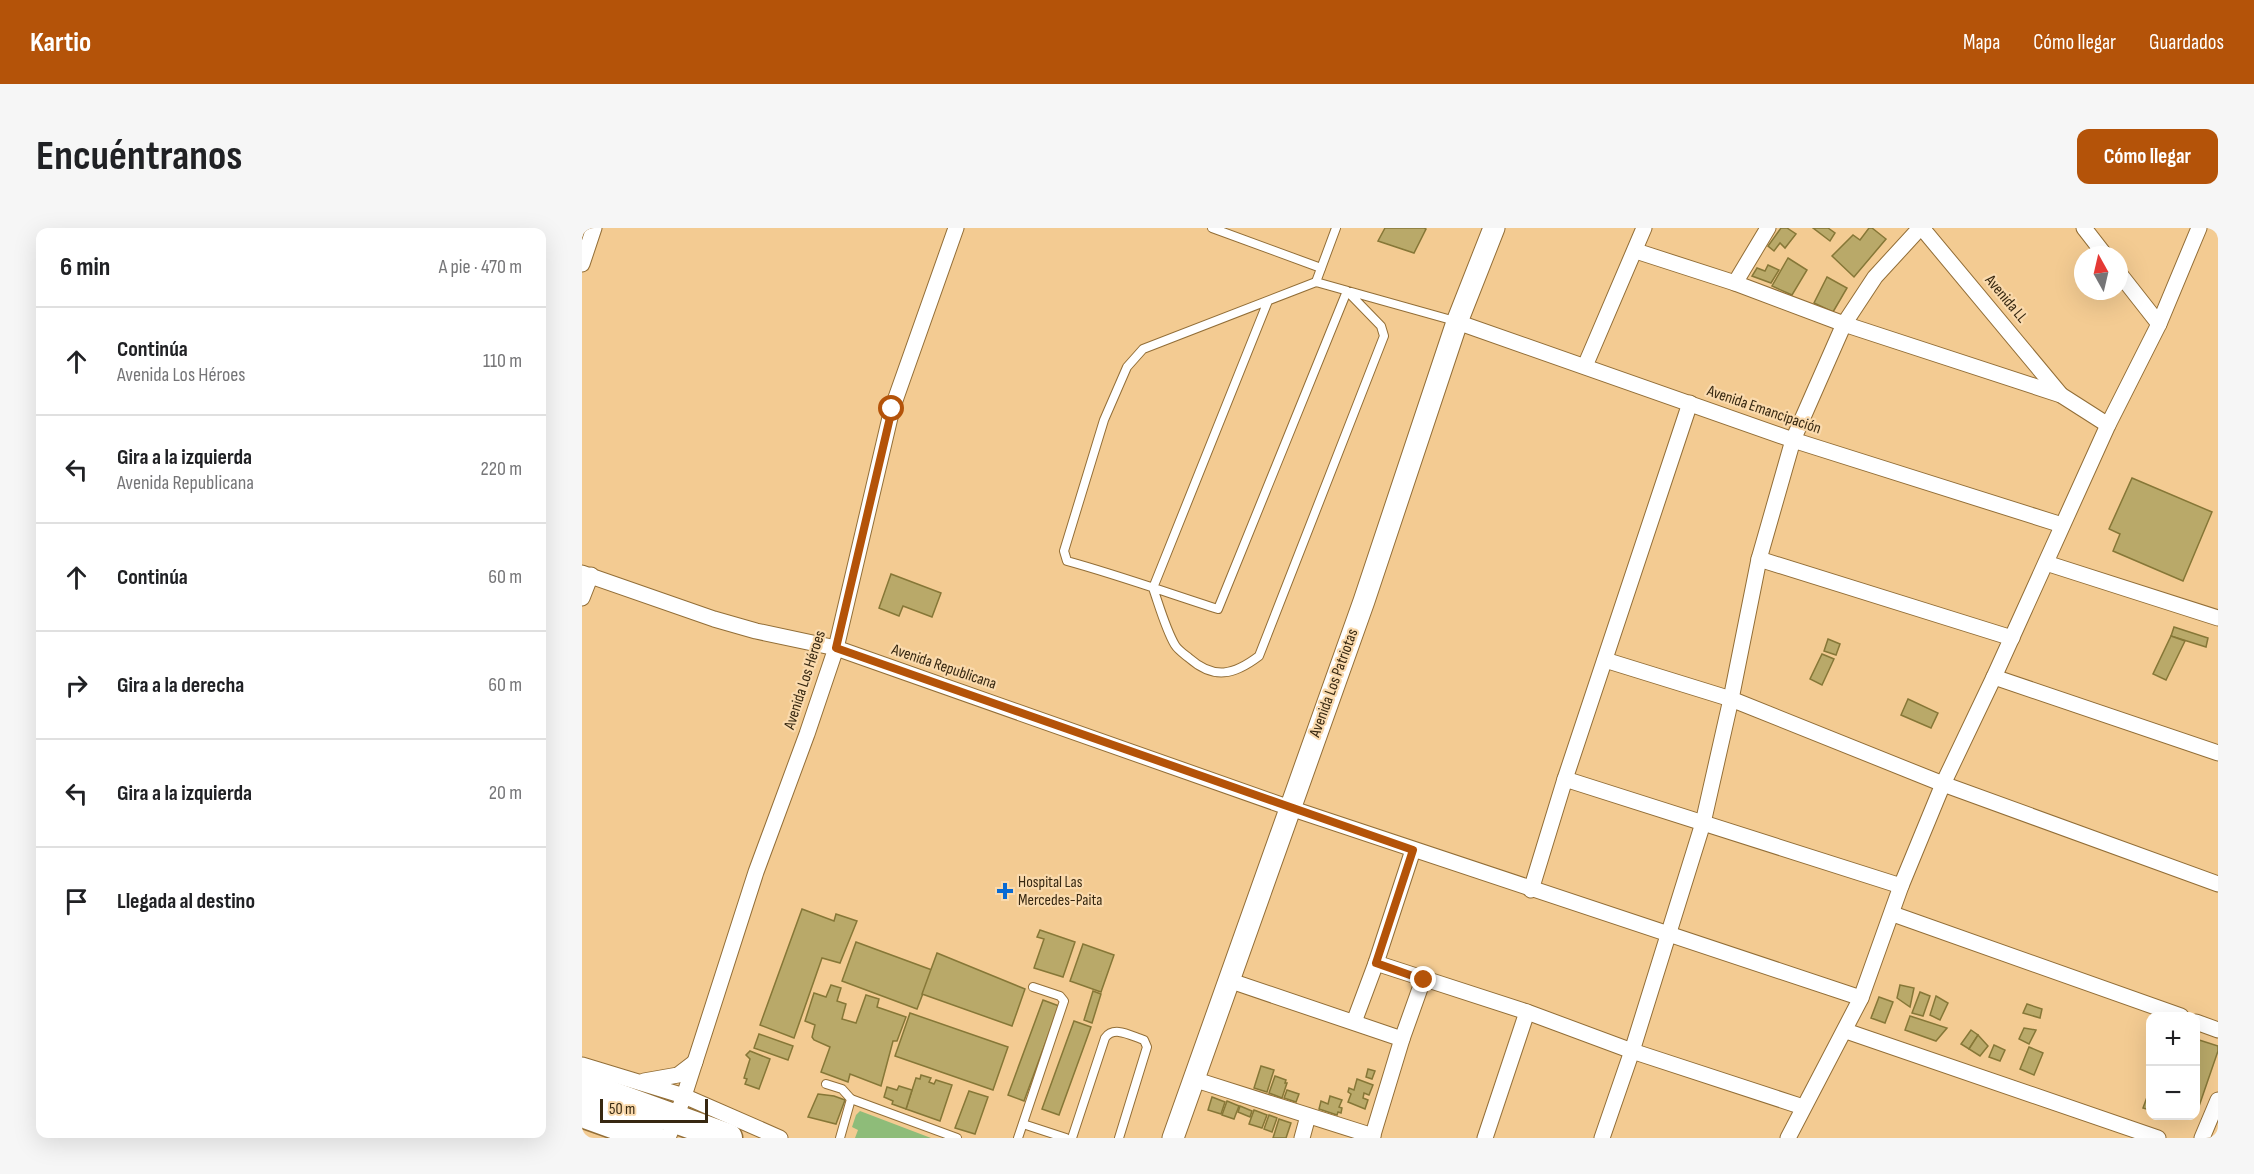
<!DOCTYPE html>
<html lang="es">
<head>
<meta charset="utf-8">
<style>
	:root { --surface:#fff; --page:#f6f6f6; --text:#202124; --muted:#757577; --line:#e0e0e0; --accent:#b45309 }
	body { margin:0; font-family:"Sofia Sans Condensed",sans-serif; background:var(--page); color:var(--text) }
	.controls { position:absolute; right:18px; bottom:18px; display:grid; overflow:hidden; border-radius:12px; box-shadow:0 6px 24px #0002 }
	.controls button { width:54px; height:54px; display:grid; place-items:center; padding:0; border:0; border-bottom:2px solid var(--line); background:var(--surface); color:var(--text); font:30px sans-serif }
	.compass { position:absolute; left:1492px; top:18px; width:54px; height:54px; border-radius:50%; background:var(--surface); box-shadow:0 6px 24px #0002; rotate:352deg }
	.scale { position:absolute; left:18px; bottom:15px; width:108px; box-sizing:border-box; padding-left:6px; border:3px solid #372811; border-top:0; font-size:16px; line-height:21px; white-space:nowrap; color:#372811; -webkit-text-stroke:4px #fadaad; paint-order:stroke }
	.stop { position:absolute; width:18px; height:18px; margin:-14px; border:4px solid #b45309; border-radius:50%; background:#fff }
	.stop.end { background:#b45309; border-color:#fff; box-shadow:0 2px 6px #0008 }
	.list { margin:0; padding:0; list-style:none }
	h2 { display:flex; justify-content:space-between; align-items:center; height:78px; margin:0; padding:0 24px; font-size:26px }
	h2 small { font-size:20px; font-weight:400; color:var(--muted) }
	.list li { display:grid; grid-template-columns:39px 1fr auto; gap:18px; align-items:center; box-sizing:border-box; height:108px; padding:0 24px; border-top:2px solid var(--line) }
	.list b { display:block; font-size:22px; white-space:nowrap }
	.list p { margin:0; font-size:20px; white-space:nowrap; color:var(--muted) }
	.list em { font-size:20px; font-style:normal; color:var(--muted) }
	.icon { flex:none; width:33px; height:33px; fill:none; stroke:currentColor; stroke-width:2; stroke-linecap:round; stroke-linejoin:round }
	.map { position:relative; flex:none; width:1636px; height:910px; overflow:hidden; border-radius:12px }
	header { display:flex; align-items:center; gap:36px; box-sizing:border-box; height:84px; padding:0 30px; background:var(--accent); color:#fff }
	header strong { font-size:28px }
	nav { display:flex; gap:33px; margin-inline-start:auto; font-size:21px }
	.intro { display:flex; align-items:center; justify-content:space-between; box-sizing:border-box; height:144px; padding:0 36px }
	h1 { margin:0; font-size:42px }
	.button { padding:15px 27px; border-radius:12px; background:var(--accent); color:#fff; font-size:21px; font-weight:700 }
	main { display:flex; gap:36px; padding:0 36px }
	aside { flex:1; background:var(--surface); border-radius:12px; box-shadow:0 6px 24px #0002 }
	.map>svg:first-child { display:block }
</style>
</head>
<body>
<header>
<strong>Kartio</strong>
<nav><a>Mapa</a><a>Cómo llegar</a><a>Guardados</a></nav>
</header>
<div class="intro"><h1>Encuéntranos</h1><a class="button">Cómo llegar</a></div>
<main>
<aside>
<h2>6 min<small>A pie · 470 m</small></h2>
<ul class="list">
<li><svg class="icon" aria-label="ahead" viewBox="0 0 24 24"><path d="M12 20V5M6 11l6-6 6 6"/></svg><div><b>Continúa</b><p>Avenida Los Héroes</p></div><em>110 m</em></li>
<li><svg class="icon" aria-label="left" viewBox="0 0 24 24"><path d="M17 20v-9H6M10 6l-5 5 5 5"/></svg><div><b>Gira a la izquierda</b><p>Avenida Republicana</p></div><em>220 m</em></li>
<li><svg class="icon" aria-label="ahead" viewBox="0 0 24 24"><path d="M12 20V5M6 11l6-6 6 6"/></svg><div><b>Continúa</b></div><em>60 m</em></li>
<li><svg class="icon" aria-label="right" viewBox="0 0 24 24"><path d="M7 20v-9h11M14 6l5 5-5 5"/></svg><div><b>Gira a la derecha</b></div><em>60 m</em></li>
<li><svg class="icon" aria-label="left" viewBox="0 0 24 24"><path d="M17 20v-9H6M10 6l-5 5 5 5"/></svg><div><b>Gira a la izquierda</b></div><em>20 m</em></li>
<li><svg class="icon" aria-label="arrive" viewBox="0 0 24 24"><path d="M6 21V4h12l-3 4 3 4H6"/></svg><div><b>Llegada al destino</b></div></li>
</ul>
</aside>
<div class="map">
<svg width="1636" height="910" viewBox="0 0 1636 910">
	<rect width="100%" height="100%" fill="#f3cb92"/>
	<polygon fill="#8ebc79" points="278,883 349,910 273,910 276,902 270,899 274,887"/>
	<g fill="#b9a969" stroke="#867737" stroke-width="1.5">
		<polygon points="803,0 842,0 844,1 832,25 796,13"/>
		<polygon points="1199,0 1205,0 1214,6 1203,20 1198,15 1192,23 1186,18"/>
		<polygon points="1231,0 1246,0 1253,5 1248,13"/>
		<polygon points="1287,0 1290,0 1304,11 1272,49 1250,28 1271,7 1278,12"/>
		<polygon points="1206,30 1225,42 1210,67 1190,58"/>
		<polygon points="1186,37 1197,42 1189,55 1170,48 1175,40 1183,43"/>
		<polygon points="1245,49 1265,60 1251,84 1232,75"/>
		<polygon points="1550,250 1630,284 1601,353 1531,323 1538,306 1527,301"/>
		<polygon points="309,346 359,365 350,389 321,378 317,388 297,380"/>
		<polygon points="1592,399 1626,410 1624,419 1589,408"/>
		<polygon points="1589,408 1603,413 1584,452 1571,446"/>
		<polygon points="1246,411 1258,416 1254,427 1242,423"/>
		<polygon points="1240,426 1252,431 1240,457 1228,451"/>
		<polygon points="1326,471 1356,485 1349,500 1319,487"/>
		<polygon points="220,681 252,693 254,686 275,693 258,735 240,730 212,810 178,797"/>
		<polygon points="458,702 493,714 481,749 452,740 462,711 455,709"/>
		<polygon points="274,714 350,742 335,781 260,753"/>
		<polygon points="501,716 532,727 519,764 488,753"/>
		<polygon points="355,725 443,761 430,798 340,766"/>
		<polygon points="249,757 259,760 255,773 264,776 260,791 274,795 284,767 297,771 295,779 324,789 315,813 311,813 299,858 268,846 266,854 239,844 248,819 232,812 230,809 233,797 223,793 232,765 244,769"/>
		<polygon points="1318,757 1332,760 1328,779 1315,770"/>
		<polygon points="511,763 519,766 510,795 502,792"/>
		<polygon points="1338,764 1348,768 1341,788 1330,785"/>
		<polygon points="1354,768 1366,775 1358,792 1348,787"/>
		<polygon points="1297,769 1311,774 1303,795 1289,790"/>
		<polygon points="461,772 477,778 442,873 426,867"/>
		<polygon points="1445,776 1460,781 1458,790 1441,785"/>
		<polygon points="328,785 426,819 411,862 313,828"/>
		<polygon points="1328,788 1365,800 1354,813 1323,802"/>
		<polygon points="492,793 509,799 477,887 460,881"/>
		<polygon points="1442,800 1454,802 1447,816 1437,811"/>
		<polygon points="1389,802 1396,807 1387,821 1379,816"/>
		<polygon points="177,806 211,818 206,832 172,820"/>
		<polygon points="1396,807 1406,818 1398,828 1387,821"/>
		<polygon points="1614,811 1636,818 1636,823 1614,887"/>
		<polygon points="1412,817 1423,822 1418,833 1407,829"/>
		<polygon points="1447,819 1461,825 1452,847 1438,841"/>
		<polygon points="168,823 188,831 177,861 163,856 165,851 162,850 168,831 164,827"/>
		<polygon points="679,838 692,842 685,864 672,860"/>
		<polygon points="786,841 793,843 790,851 784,849"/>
		<polygon points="339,847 349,850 347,854 352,856 354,852 370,857 358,893 324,881 334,850 338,851"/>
		<polygon points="693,848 704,852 703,855 705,855 700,870 687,865"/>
		<polygon points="775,851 791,857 787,867 782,865 781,870 786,872 783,881 766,874 769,866 766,864 767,860 772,862"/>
		<polygon points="317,858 330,862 324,881 310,876 311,873 302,869 305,859 315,862"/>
		<polygon points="1568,861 1568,882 1561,880"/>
		<polygon points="705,862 717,866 714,874 702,870"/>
		<polygon points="387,863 406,869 393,906 373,900"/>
		<polygon points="236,866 252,868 263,872 254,896 226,889"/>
		<polygon points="748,868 760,872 757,879 760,880 759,885 756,884 755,887 737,881 739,873 746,876"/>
		<polygon points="630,869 643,874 639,886 626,882"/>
		<polygon points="645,873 657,878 652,891 640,887"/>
		<polygon points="658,878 670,883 668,889 656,884"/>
		<polygon points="672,882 685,887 680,900 667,896"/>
		<polygon points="687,887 695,890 690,904 682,901"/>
		<polygon points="697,891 709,895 704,910 691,910"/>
	</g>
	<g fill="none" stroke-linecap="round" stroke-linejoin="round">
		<defs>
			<g id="lane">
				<polyline points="630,0 739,40"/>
				<polyline points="734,54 754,0"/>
				<path d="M686,73L571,360C577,377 584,402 593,417C596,422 602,426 607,430C632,452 652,447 677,428L802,108L799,98L765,63L636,381C586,365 536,347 485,333L482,323L522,192L545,139L561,121L734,54L873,93"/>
				<polyline points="244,856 260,861 269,871 258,910"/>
				<polyline points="269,871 375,910"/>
				<polyline points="441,896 484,910"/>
				<polyline points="436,910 482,773 478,768 451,759"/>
				<path d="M490,910L523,810C532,797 549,808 562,812L565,819L537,910"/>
			</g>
			<g id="street">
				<polyline points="1340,0 1479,167"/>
				<polyline points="1502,0 1523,27"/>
				<polyline points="1054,23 1153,55 1262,96 1479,167 1526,197"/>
				<polyline points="0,36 12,0"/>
				<polyline points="1537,45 1577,96"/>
				<polyline points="1153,55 1186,0"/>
				<polyline points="875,94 1211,212 1480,297"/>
				<polyline points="1003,138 1062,0"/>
				<polyline points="1177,331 1430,410"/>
				<polyline points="1464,335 1636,390"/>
				<polyline points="0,345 132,391 174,403 254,420 708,580 1279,770"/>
				<polyline points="0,370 9,347"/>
				<polyline points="1023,432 1149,471 1361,556 1636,656"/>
				<polyline points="1412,449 1636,525"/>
				<polyline points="983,551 1319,658"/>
				<polyline points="949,662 983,551 1108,175"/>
				<polyline points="1311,686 1599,788"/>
				<polyline points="794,735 945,784 1050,823 1221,879"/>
				<polyline points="646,752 820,811"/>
				<polyline points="772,794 794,735 831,622"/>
				<polyline points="1614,794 1636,802"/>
				<polyline points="1264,803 1576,910"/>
				<polyline points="0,837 102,868 198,910"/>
				<polyline points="611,851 791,908"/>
				<polyline points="62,853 96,847 113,834"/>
				<polyline points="86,910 102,868 174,644 225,506 254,420 310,181 374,0"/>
				<polyline points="720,910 726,888"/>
				<polyline points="790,910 820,811 841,752"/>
				<polyline points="903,910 945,784"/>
				<polyline points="1020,910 1050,823 1121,595 1149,471 1177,331 1211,212 1262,96 1293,49 1338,0"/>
				<polyline points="1206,910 1279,770 1319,658 1361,556 1412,449 1526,197 1577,96 1617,0"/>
				<polyline points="1620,910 1636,872"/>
			</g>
			<polyline id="secondary" points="591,910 782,373 875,94 912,0"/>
			<g id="highway">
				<polyline points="0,857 146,910"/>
				<polyline points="0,885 70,910"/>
			</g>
		</defs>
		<use href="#lane" stroke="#926e37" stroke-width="10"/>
		<use href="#street" stroke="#926e37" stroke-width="17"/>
		<use href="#secondary" stroke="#926e37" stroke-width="23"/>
		<use href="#highway" stroke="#926e37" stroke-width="31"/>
		<use href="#lane" stroke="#fff" stroke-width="8"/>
		<use href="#street" stroke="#fff" stroke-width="15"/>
		<use href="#secondary" stroke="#fff" stroke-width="21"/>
		<use href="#highway" stroke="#fff" stroke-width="28"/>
	</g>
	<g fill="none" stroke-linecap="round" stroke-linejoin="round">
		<polyline stroke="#b45309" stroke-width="8" points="310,181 254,420 831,622 794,735 842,752"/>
	</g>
	<path fill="#086ad3" stroke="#fadaad" stroke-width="2" d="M420 654h6v6h6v6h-6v6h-6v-6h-6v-6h6z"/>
	<g text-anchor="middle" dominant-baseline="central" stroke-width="4.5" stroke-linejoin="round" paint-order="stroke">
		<g font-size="16" fill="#372811" stroke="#fadaad">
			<text transform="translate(1424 71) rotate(50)">Avenida LL</text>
			<text transform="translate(1182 182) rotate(19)">Avenida Emancipación</text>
			<text transform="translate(362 439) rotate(19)">Avenida Republicana</text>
			<text transform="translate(223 452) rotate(-72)">Avenida Los Héroes</text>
			<text transform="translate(752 455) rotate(-70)">Avenida Los Patriotas</text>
		</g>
		<g font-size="16" fill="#372811" stroke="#fadaad" text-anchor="start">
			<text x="436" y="654">Hospital Las<tspan x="436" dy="18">Mercedes-Paita</tspan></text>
		</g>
	</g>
</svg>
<div class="controls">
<button>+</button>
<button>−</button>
</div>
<svg class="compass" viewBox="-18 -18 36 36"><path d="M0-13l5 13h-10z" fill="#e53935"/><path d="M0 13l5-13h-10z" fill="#757577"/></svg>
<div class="scale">50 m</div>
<div class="stop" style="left:310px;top:181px"></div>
<div class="stop end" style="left:842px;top:752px"></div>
</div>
</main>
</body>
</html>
